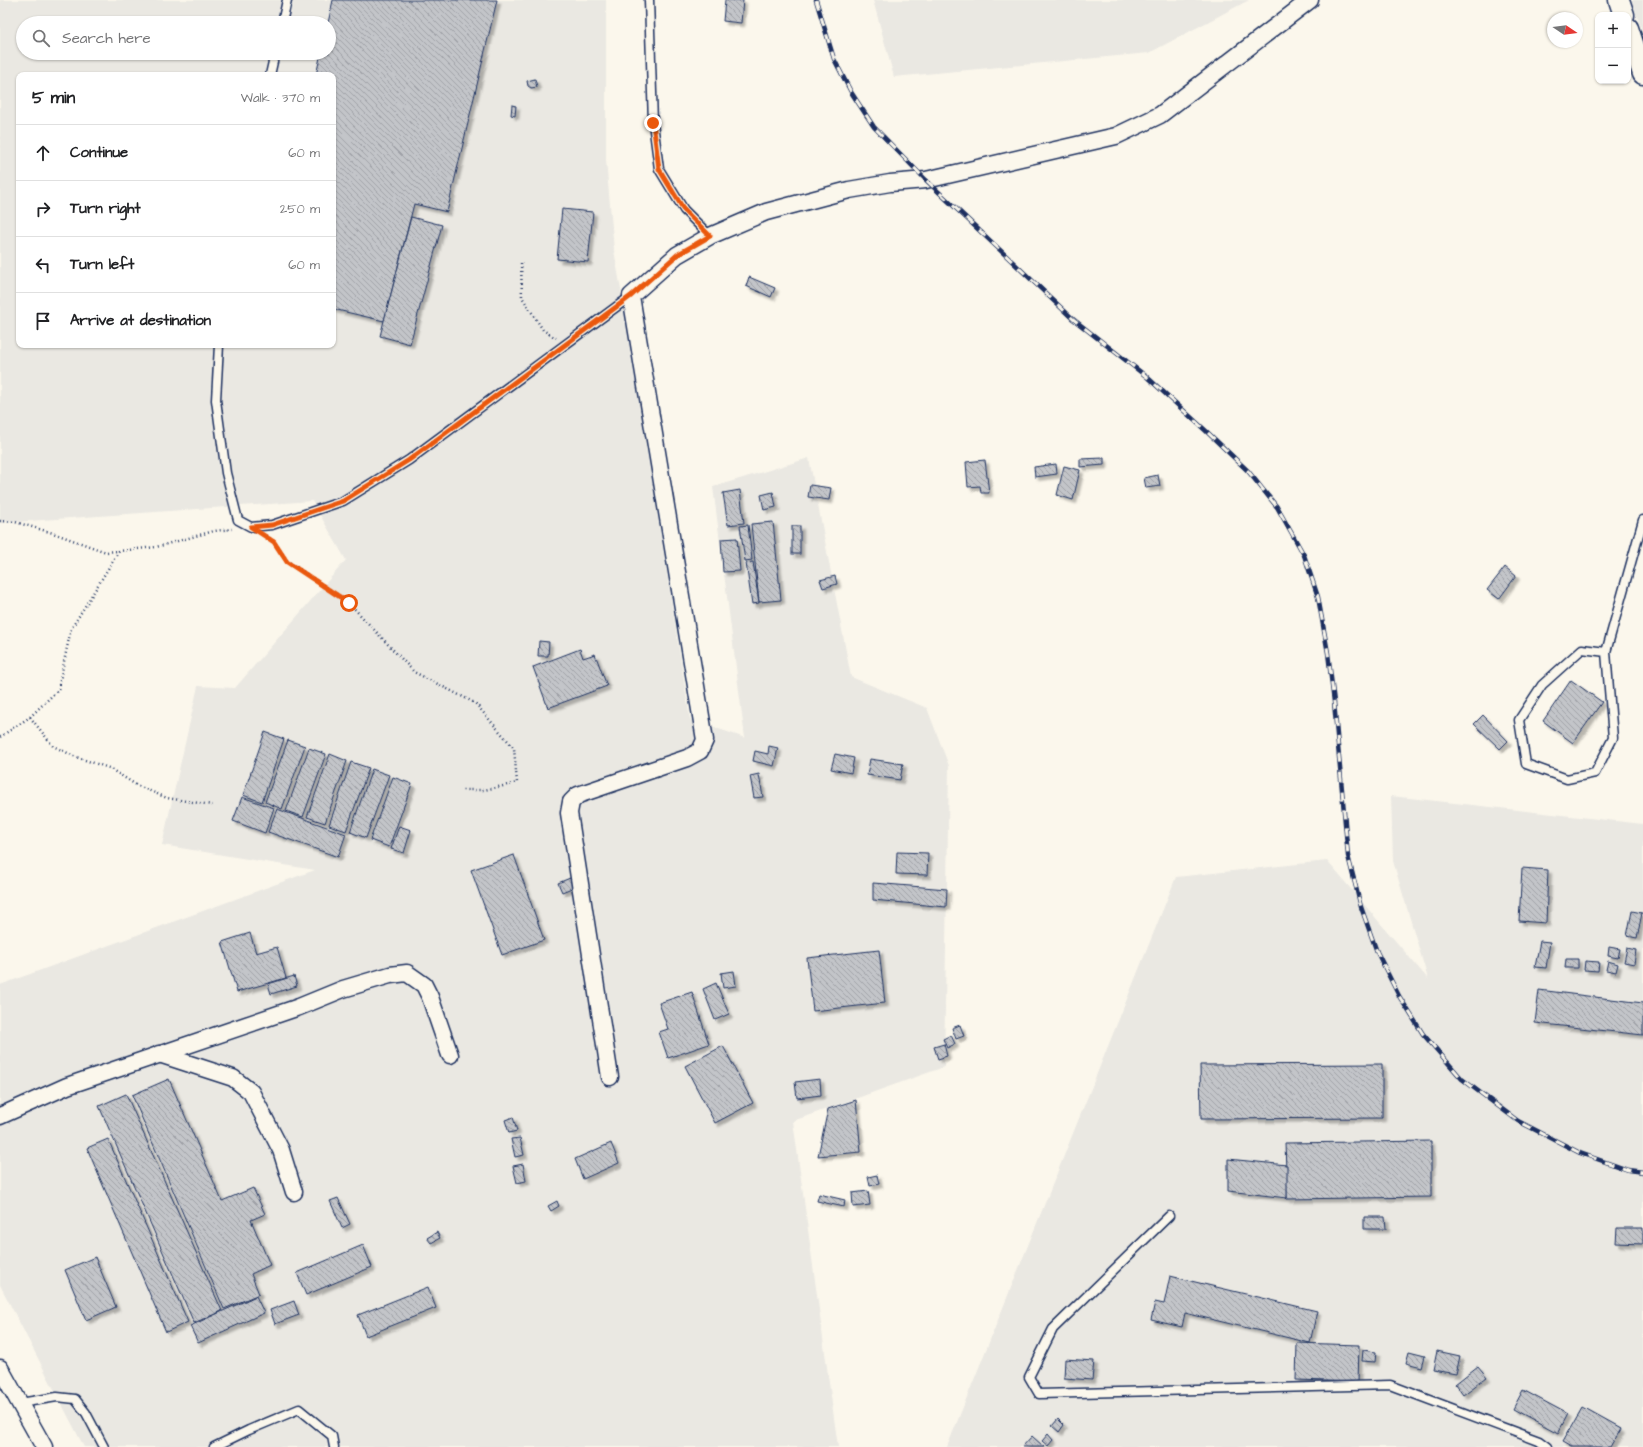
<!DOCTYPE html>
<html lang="en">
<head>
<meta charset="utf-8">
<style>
	:root { --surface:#fff; --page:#f2f2f2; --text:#202124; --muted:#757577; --line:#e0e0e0 }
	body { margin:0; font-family:"Architects Daughter",sans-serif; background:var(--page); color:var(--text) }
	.controls { position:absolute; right:12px; top:12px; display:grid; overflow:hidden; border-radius:8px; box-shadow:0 1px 3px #0004 }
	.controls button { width:36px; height:36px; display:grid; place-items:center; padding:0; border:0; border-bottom:1px solid var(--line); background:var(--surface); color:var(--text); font:20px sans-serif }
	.compass { position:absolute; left:1547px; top:12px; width:36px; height:36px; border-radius:50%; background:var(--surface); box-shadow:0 1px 3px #0004; rotate:103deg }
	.stop { position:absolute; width:12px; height:12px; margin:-9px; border:3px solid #ea580c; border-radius:50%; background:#fff }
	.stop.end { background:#ea580c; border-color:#fff; box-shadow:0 1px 4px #0008 }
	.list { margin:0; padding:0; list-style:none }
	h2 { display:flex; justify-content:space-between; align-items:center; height:52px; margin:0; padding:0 16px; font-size:17px }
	h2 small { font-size:13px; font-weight:400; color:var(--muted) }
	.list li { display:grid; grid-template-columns:26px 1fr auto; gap:12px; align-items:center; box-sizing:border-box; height:56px; padding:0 16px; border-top:1px solid var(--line) }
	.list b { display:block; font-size:15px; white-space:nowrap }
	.list em { font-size:13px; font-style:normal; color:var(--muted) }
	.icon { flex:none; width:22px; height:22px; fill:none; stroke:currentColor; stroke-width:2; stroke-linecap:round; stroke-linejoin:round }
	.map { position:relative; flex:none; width:1643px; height:1447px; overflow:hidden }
	.search { position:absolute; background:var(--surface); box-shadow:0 1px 3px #0004; left:16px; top:16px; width:320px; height:44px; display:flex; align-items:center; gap:10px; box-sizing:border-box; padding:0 14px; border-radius:22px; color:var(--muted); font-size:15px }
	.panel { position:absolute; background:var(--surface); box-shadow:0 1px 3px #0004; left:16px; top:72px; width:320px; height:276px; border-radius:8px }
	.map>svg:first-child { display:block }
</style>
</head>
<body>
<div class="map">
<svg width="1643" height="1447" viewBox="0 0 1643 1447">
	<defs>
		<pattern id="building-back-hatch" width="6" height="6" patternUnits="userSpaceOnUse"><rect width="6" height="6" fill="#c3c5c9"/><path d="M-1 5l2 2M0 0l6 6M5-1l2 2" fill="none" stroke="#9ea0a6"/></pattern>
		<filter id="shadow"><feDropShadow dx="3.5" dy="3.5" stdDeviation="1" flood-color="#0004"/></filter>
	</defs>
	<rect width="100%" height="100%" fill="#fbf7ec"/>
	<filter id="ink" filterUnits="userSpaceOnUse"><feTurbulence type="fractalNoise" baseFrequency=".025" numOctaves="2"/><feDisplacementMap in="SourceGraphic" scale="8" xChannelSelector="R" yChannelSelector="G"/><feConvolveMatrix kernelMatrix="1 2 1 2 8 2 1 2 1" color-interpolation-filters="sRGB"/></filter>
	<g filter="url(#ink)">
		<g fill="#eae8e2" fill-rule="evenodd">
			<path d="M0,0H606V160L614,250L639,392L690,719L745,738L713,487L809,458L851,677L927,708L949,766L944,1067L793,1121L838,1447H84L0,1285V985L315,870L162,845L198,686L235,688L346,560L312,501L0,523ZM23,23H329V53H23ZM19,75H333V345H19Z"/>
			<polygon points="873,0 1249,0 1149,53 894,77"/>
			<polygon points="1631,0 1643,0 1643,33"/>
			<polygon points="1391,796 1643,824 1643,1447 947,1447 1176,877 1327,861 1428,979 1393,861"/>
		</g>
		<g fill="url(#building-back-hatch)" stroke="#1b2f5e" filter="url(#shadow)">
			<polygon points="333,0 497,0 447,212 414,204 384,321 333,309 333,75 316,75 321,53 329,53 329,23 328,23"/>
			<polygon points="725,0 743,0 741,23 723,21"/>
			<polygon points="535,79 537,87 531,88 528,86 527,81"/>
			<polygon points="512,105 516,106 515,116 511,115"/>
			<polygon points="562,209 593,212 588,262 557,259"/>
			<polygon points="411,217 442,225 410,344 380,336"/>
			<polygon points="749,277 775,288 771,297 746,286"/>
			<polygon points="1104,458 1104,465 1080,467 1080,459"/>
			<polygon points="985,460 989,493 981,493 980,486 968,487 966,462"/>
			<polygon points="1056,464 1057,474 1035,477 1034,467"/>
			<polygon points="1064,466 1080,470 1073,500 1057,495"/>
			<polygon points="1158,475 1160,486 1146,488 1144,478"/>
			<polygon points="810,485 831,488 829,500 808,497"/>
			<polygon points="740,490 744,523 728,525 723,493"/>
			<polygon points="773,492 776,507 764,510 761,495"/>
			<polygon points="773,522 781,600 759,602 751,524"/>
			<polygon points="748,525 752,560 745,561 740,526"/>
			<rect x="792" y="526" width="8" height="28"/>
			<polygon points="737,538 740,571 723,572 721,539"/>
			<polygon points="753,562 759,603 752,604 746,563"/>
			<polygon points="1505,567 1516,576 1499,599 1487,590"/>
			<polygon points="835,576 837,584 823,588 820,580"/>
			<polygon points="539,641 549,642 548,656 538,656"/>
			<polygon points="580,649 583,658 595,654 607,686 548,708 533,667"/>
			<polygon points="1571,680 1602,702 1573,743 1543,721"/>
			<polygon points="1483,715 1508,741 1500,749 1474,724"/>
			<polygon points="265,732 284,739 262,802 243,795"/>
			<polygon points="288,740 305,746 282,809 265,802"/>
			<polygon points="769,746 778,748 774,766 753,761 755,751 768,754"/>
			<polygon points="309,748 326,754 303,817 286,811"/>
			<polygon points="330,754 347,761 325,823 307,817"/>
			<polygon points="835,754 854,758 851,773 831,769"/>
			<polygon points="870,759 903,764 900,780 867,775"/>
			<polygon points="351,762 369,768 346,831 329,825"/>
			<polygon points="372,769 389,775 366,838 350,832"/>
			<polygon points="759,774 763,797 754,798 750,776"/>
			<polygon points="393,777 412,784 389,847 370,840"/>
			<polygon points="242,797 274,808 265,833 233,821"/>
			<polygon points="277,809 346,834 338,857 268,832"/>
			<polygon points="399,826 411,830 404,853 391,849"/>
			<polygon points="897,852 928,853 927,875 896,874"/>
			<polygon points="514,855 544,940 502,955 471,870"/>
			<polygon points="1522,868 1548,870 1546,923 1519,921"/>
			<polygon points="570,878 574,887 562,892 558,883"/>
			<polygon points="873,883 947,889 946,907 873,900"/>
			<polygon points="1632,911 1642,913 1637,938 1627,936"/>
			<polygon points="250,933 256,953 277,947 286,978 237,992 222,942"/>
			<polygon points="1540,941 1550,942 1546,968 1535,967"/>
			<polygon points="1609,947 1620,949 1618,958 1608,956"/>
			<polygon points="1627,948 1636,950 1634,964 1624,962"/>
			<polygon points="879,950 885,1003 813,1011 807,958"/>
			<polygon points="1566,959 1578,959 1578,968 1565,968"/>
			<polygon points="1585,961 1599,962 1598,971 1584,970"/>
			<polygon points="1608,961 1618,964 1616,972 1606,970"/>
			<polygon points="734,971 736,986 723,988 721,973"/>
			<polygon points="294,976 297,986 271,994 268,984"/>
			<polygon points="716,983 729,1014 715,1020 703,989"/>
			<polygon points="1539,990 1643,1003 1643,1035 1535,1023"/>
			<polygon points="692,992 709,1044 668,1058 659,1032 668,1029 659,1003"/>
			<polygon points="960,1025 964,1036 956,1039 952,1028"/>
			<polygon points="951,1035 955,1044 947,1048 943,1039"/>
			<polygon points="944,1044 947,1056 938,1059 934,1047"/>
			<polygon points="723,1046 753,1103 715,1123 685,1066"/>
			<polygon points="1382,1064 1382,1118 1201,1119 1200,1065"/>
			<polygon points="169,1079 222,1201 253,1188 265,1214 251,1220 270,1265 251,1274 259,1294 224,1309 132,1095"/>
			<polygon points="820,1079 821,1095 797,1098 795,1082"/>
			<polygon points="126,1094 222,1311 194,1323 99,1106"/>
			<polygon points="856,1100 861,1152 818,1156 828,1109"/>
			<polygon points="513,1117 517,1131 509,1133 505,1120"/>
			<polygon points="520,1138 524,1155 515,1157 511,1139"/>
			<polygon points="108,1139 188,1322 166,1332 87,1148"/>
			<polygon points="1431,1141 1431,1197 1286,1199 1287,1198 1285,1143"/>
			<polygon points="611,1143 619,1163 583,1179 575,1159"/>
			<polygon points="1228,1159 1287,1165 1287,1198 1228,1191"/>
			<polygon points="523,1164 526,1181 517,1183 513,1166"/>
			<polygon points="877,1175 879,1184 870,1186 868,1177"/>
			<polygon points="868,1191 870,1205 853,1207 852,1193"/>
			<polygon points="819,1194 845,1200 844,1207 817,1201"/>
			<polygon points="338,1198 350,1224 342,1228 330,1201"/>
			<polygon points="557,1201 559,1206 551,1211 548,1206"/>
			<polygon points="1364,1217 1385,1217 1386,1229 1364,1229"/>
			<polygon points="1617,1228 1643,1228 1643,1244 1616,1243"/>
			<polygon points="437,1232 440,1238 431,1243 427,1238"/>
			<polygon points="363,1245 372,1267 306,1295 297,1273"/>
			<polygon points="95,1257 116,1307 86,1320 65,1270"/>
			<polygon points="1170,1276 1317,1311 1310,1343 1185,1313 1182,1327 1151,1320 1155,1302 1164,1304"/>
			<polygon points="428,1287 436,1308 366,1336 358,1315"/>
			<polygon points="256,1296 264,1313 198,1343 190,1326"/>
			<polygon points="294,1301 299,1315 275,1324 270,1310"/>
			<polygon points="1297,1343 1359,1345 1358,1382 1296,1380"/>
			<polygon points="1363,1350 1376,1352 1375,1362 1362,1361"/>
			<polygon points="1437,1351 1460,1356 1456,1374 1433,1370"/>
			<polygon points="1409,1352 1425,1356 1422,1367 1406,1363"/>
			<polygon points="1065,1359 1094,1361 1092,1380 1064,1378"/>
			<polygon points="1478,1366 1487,1377 1463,1395 1455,1384"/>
			<polygon points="1523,1390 1568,1414 1558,1433 1513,1409"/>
			<polygon points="1583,1407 1621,1428 1610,1447 1572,1447 1563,1442"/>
			<polygon points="1058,1419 1064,1425 1059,1432 1052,1426"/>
			<polygon points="1048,1434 1053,1440 1048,1446 1042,1441"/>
			<polygon points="1032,1436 1044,1447 1022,1447"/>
		</g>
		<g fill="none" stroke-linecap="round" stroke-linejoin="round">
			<defs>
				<g id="service">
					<polyline points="649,0 653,123 659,169 684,210 710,236"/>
					<polyline points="282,23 287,0"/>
					<polyline points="270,75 275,53"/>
					<polyline points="219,345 216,400 226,473 238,520 251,527 272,525 343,501 409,460 631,296"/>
					<polyline points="1606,652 1582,649 1542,685 1519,720 1526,764 1567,779 1595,773 1613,738 1606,652 1643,520"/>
					<polyline points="1169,1216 1053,1329 1029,1377 1039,1394 1390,1385 1539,1441 1547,1447"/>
					<polyline points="20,1403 57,1397 75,1399 86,1413 104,1447"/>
					<polyline points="214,1447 249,1430 299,1409 332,1436 334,1447"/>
				</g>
				<g id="minor">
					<polyline points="159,1054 233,1078 251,1092 281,1150 294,1192"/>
					<polyline points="610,1077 569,813 571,802 578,795 687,758 700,751 705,740 631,296 677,255 710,236 766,212 849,190 890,183 926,180 1116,136 1160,115 1310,0"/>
					<polyline points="0,1116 67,1086 299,1007 343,989 390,975 407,973 424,985 430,997 450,1055"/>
					<polyline points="0,1368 44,1447"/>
				</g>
				<g id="tertiary">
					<polyline points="1619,0 1624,15"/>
					<polyline points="1628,28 1643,74"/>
				</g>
			</defs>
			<use href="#service" stroke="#1b2f5e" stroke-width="11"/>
			<use href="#minor" stroke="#1b2f5e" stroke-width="19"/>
			<use href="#tertiary" stroke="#1b2f5e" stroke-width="23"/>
			<g stroke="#1b2f5e" stroke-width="2.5" stroke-dasharray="1 3" stroke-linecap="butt">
				<polyline points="521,263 522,297 543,330 556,338"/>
				<polyline points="0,521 15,522 53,533 106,552 119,551"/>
				<polyline points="266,536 274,542 287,561 349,603 414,672 475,703 514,748 517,783 484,790 462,790"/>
				<polyline points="30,717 53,746 76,757 109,768 138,786 167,798 212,805"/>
				<polyline points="0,737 30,717 58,690 71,629 119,551 156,547 214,531 232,529"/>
			</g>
			<use href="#service" stroke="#fbf7ec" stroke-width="8"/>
			<use href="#minor" stroke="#fbf7ec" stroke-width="16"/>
			<use href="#tertiary" stroke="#fbf7ec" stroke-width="20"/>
			<defs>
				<polyline id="rail" points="816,0 834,59 851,92 874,127 926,180 1073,319 1147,377 1205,430 1248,471 1277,507 1304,555 1318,597 1328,653 1334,702 1348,856 1361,907 1377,952 1399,996 1423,1034 1462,1079 1518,1121 1580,1153 1628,1170 1643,1172"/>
			</defs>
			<use href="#rail" stroke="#1b2f5e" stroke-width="4.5"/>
			<use href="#rail" stroke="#fbf7ec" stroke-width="3" stroke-dasharray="9" stroke-linecap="butt"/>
		</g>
	</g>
	<g fill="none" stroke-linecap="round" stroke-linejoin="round" filter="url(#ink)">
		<polyline stroke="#ea580c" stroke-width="5" points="349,603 287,562 274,542 251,527 272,525 343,501 409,460 631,296 677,255 710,236 684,210 659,169 653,123"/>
	</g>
</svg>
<div class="controls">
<button>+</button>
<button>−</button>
</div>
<svg class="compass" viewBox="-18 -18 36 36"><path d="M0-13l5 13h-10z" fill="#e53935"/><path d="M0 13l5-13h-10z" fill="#757577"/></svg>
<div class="stop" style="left:349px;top:603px"></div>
<div class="stop end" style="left:653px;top:123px"></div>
<div class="search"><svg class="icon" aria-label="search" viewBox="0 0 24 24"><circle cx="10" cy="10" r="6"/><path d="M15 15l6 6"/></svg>Search here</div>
<section class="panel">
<h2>5 min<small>Walk · 370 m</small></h2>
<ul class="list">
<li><svg class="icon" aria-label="ahead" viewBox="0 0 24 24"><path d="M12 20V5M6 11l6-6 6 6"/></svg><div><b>Continue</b></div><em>60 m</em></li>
<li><svg class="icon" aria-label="right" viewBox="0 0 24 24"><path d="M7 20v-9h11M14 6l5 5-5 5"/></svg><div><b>Turn right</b></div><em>250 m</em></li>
<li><svg class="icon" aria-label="left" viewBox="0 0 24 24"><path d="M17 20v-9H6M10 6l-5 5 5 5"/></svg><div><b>Turn left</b></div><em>60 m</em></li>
<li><svg class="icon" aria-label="arrive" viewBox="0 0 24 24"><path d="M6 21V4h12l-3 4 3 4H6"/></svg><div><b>Arrive at destination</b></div></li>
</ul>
</section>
</div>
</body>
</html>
